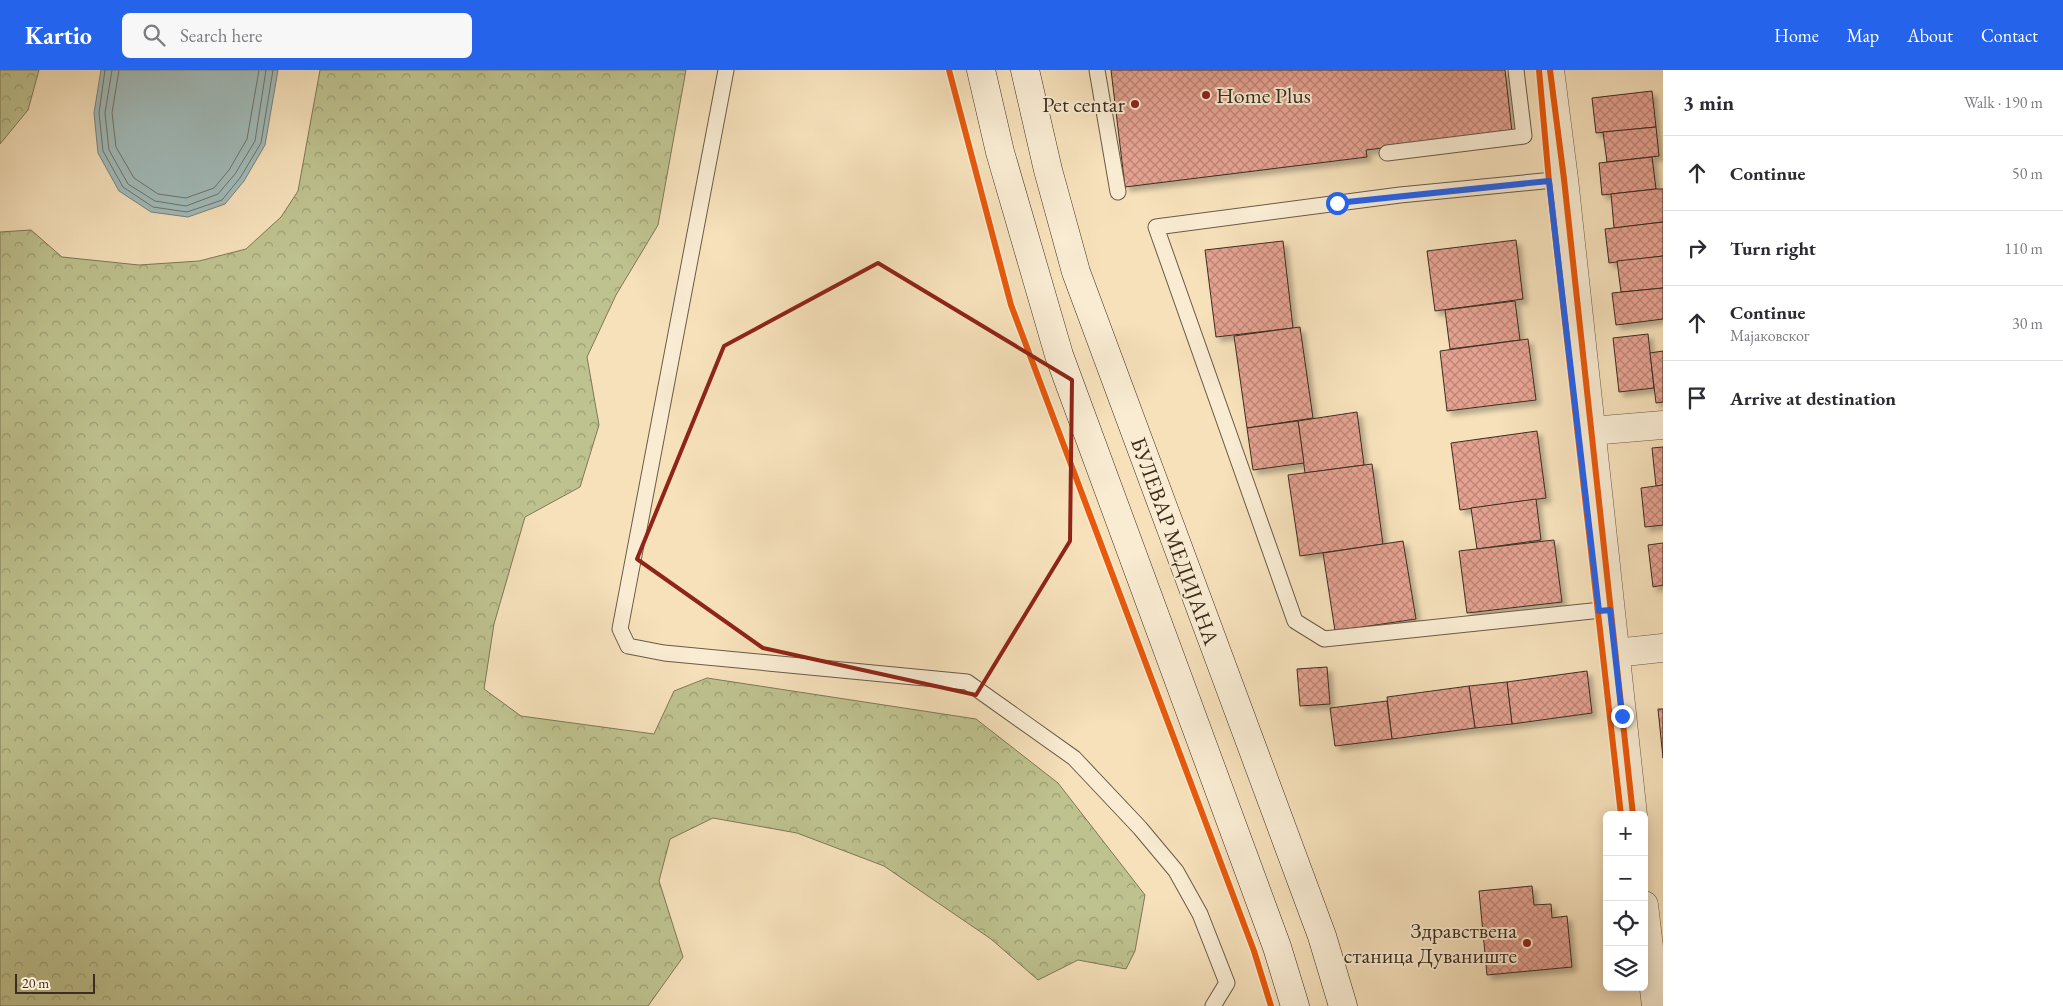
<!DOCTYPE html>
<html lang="en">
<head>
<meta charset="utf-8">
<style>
	:root { --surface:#fff; --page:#f7f7f7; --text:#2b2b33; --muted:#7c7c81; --line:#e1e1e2; --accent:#2563eb }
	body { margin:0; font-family:"EB Garamond",serif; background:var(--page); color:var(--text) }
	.controls { position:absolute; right:15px; bottom:15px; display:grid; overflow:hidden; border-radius:8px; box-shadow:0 2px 12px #0003 }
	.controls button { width:45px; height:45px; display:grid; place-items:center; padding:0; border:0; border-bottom:1px solid var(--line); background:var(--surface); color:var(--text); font:25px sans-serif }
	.scale { position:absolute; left:15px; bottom:12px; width:80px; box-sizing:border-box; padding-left:5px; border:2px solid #3d2d1e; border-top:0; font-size:14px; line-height:18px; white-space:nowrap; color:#3d2d1e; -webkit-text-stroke:4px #f9ecd3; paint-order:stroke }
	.stop { position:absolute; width:15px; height:15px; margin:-11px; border:4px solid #2563eb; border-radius:50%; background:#fff }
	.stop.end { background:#2563eb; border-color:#fff; box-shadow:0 1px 5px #0008 }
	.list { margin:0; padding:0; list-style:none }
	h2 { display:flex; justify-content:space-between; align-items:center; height:65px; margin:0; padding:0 20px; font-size:21px }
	h2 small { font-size:16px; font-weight:400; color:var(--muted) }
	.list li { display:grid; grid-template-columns:32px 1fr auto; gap:15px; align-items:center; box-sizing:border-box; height:75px; padding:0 20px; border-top:1px solid var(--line) }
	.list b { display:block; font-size:19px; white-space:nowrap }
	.list p { margin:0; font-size:16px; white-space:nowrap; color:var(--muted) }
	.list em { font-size:16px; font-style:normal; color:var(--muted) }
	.icon { flex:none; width:28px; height:28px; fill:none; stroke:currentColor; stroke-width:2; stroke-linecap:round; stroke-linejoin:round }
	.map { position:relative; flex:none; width:1663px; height:936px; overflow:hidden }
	header { display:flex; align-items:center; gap:30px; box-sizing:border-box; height:70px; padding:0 25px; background:var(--accent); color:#fff }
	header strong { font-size:24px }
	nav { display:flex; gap:28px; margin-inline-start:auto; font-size:18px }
	.search { width:350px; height:45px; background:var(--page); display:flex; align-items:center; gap:12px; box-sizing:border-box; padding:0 18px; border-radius:8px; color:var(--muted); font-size:19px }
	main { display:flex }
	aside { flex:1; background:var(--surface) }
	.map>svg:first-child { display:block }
</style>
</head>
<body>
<header>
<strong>Kartio</strong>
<div class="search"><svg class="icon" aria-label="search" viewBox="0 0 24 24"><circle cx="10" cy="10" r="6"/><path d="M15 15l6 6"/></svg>Search here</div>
<nav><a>Home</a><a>Map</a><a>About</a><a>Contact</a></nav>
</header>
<main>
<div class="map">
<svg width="1663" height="936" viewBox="0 0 1663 936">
	<defs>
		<pattern id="forest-crowns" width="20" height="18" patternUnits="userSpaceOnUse" patternTransform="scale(1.25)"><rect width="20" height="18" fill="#bec28f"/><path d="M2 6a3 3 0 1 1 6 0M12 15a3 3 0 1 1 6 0" fill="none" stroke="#9c9e74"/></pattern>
		<pattern id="building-cross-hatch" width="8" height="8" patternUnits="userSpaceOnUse" patternTransform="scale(1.25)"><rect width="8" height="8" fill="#e5a291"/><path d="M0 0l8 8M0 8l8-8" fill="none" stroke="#bb8476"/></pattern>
		<filter id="shadow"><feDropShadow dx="4.5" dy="4.5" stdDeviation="2.5" flood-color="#0004"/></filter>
	</defs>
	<rect width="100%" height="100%" fill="#f6e1bb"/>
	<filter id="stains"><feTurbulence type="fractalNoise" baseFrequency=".004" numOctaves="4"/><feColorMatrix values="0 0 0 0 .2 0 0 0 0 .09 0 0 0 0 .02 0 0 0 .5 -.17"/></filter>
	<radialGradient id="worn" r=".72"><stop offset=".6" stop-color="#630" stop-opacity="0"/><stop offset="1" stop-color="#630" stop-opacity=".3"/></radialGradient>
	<g fill="url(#forest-crowns)" stroke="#7e7856">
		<polygon points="0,0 39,0 28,40 0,74"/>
		<polygon points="320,0 686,0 658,155 616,225 587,287 599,355 580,417 525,447 494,554 484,619 521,646 654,664 674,621 707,608 976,649 1058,713 1145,825 1135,881 1126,899 1078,890 1038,910 991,869 884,796 797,763 713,748 670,769 659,811 683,887 648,936 0,936 0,162 31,160 62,187 139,195 199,191 246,179 281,147 298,121"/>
	</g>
	<polygon fill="#a1bbba" stroke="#79827c" points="101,0 278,0 265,75 244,111 225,134 188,147 151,142 119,121 98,83 94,43"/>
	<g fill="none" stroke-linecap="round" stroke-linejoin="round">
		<g stroke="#6f746c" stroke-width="1">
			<polyline points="105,0 99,43 103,81 123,117 153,137 187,142 222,130 240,108 261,73 273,0"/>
			<polyline points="112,0 105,43 109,80 128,114 155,131 186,136 218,124 235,104 255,71 266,0"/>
			<polyline points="119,0 112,43 116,77 134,108 158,124 186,128 214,118 229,100 247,69 259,0"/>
		</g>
	</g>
	<g fill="url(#building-cross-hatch)" stroke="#3d2d1e" filter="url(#shadow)">
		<polygon points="1111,0 1505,0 1512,62 1366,80 1367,87 1125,117"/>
		<polygon points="1652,21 1656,57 1596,63 1592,28"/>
		<polygon points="1656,57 1659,86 1607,92 1603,62"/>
		<polygon points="1652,87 1656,119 1602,125 1599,93"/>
		<polygon points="1656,119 1663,119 1663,152 1614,158 1611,124"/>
		<polygon points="1663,152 1663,186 1609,193 1605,159"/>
		<polygon points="1516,170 1523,229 1435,241 1427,181"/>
		<polygon points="1283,171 1293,258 1216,267 1205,180"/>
		<polygon points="1663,186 1663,218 1621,222 1617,191"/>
		<polygon points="1663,218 1663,249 1616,255 1612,223"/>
		<polygon points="1515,231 1520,270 1450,279 1445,240"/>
		<polygon points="1300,257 1313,348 1247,358 1234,266"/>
		<polygon points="1648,264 1654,318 1619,322 1613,268"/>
		<polygon points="1528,269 1536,330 1447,341 1440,281"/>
		<polygon points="1663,281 1663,332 1656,333 1650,283"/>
		<polygon points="1357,342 1364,395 1305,403 1298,351"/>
		<polygon points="1298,351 1304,393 1253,400 1247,358"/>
		<polygon points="1537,361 1546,428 1460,440 1451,373"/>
		<polygon points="1663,377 1663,415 1656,416 1652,378"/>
		<polygon points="1372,394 1383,474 1300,486 1288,405"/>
		<polygon points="1663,415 1663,455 1645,457 1641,418"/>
		<polygon points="1536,429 1541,470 1477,479 1471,438"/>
		<polygon points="1554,470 1562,532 1467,543 1459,481"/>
		<polygon points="1403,471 1416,549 1335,561 1323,483"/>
		<polygon points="1663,473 1663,515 1653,517 1648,475"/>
		<polygon points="1327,597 1330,634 1300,636 1297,599"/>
		<polygon points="1587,601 1592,643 1512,654 1507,612"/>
		<polygon points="1507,612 1512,654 1475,658 1469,616"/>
		<polygon points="1469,616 1475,658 1392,669 1387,627"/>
		<polygon points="1387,631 1392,669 1335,676 1330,638"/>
		<polygon points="1658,639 1663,639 1663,688"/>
		<polygon points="1532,816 1534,835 1551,834 1552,848 1567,846 1572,897 1487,905 1479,821"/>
	</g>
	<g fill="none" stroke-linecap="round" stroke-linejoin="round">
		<defs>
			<g id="lane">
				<polyline points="726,0 620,559 628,576 664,583 967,612 1074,688 1140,758 1176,801 1200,844 1227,913 1213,936"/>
				<polyline points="1097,0 1118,122"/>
				<polyline points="1387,83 1524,66 1516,0"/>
				<polyline points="1564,109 1400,125 1156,157 1295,551 1324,569 1611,539"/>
			</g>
			<g id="street">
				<polyline points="1550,0 1564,109 1633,745"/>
				<polyline points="1591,361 1663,355"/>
				<polyline points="1615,583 1663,578"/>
				<polyline points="1644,835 1656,936"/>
			</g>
			<g id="secondary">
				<polyline points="981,0 1000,82 1059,285 1277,877 1295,936"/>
				<polyline points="1025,0 1048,100 1076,202 1322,866 1343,936"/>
			</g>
		</defs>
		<use href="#lane" stroke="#6b5a45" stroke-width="17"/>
		<use href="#street" stroke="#6b5a45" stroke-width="29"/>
		<use href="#secondary" stroke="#3d2d1e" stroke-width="29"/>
		<use href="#lane" stroke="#f9ecd3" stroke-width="15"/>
		<use href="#street" stroke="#f9ecd3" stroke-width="28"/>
		<use href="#secondary" stroke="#f9ecd3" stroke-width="28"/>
		<defs>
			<g id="cycleway">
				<polyline points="949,0 1011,235 1254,881 1271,936"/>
				<polyline points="1539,0 1549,111 1621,745"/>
				<polyline points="1550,0 1564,109 1633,745"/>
			</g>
		</defs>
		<use href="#cycleway" stroke="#f9ecd3" stroke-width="9"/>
		<use href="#cycleway" stroke="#e8590c" stroke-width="6"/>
	</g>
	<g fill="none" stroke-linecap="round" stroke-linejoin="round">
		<polyline stroke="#2563eb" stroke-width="6" points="1337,133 1549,111 1599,541 1610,540 1622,646"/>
	</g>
	<path fill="none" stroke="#8f2418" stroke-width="4" stroke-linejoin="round" d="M878,193L1072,310L1070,471L976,625L763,578L637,489L724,276Z"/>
	<g fill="#8f2418" stroke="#f9ecd3" stroke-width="2">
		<circle cx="1206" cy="25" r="5"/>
		<circle cx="1135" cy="34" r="5"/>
		<circle cx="1527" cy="873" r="5"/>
	</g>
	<g text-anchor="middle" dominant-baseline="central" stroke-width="4" stroke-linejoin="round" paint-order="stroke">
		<g font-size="22" fill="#3d2d1e" stroke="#f9ecd3" text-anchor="end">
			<text x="1216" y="25" text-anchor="start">Home Plus</text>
			<text x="1125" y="34">Pet centar</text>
			<text x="1517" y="860">Здравствена<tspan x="1517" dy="25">станица Дуваниште</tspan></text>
		</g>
		<g font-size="22" fill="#3d2d1e" stroke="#f9ecd3">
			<text transform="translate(1175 471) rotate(70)">БУЛЕВАР МЕДИЈАНА</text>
		</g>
	</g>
	<rect width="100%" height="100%" filter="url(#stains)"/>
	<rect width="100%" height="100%" fill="url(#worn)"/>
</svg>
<div class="controls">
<button>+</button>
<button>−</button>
<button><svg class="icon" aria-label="locate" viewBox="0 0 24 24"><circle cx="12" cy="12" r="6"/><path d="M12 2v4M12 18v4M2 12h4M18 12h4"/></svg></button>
<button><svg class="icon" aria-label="layers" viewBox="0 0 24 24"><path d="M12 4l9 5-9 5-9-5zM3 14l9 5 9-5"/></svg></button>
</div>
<div class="scale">20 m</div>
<div class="stop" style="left:1337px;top:133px"></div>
<div class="stop end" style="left:1622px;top:646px"></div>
</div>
<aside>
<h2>3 min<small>Walk · 190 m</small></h2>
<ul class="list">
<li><svg class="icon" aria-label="ahead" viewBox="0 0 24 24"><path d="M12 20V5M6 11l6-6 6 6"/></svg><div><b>Continue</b></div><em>50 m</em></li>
<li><svg class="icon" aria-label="right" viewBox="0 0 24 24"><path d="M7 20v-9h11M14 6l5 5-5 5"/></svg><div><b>Turn right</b></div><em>110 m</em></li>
<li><svg class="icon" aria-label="ahead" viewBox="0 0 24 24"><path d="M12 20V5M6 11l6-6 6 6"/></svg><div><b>Continue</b><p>Мајаковског</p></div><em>30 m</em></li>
<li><svg class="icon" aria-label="arrive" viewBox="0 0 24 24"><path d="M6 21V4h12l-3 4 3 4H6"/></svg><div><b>Arrive at destination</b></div></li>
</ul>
</aside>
</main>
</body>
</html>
